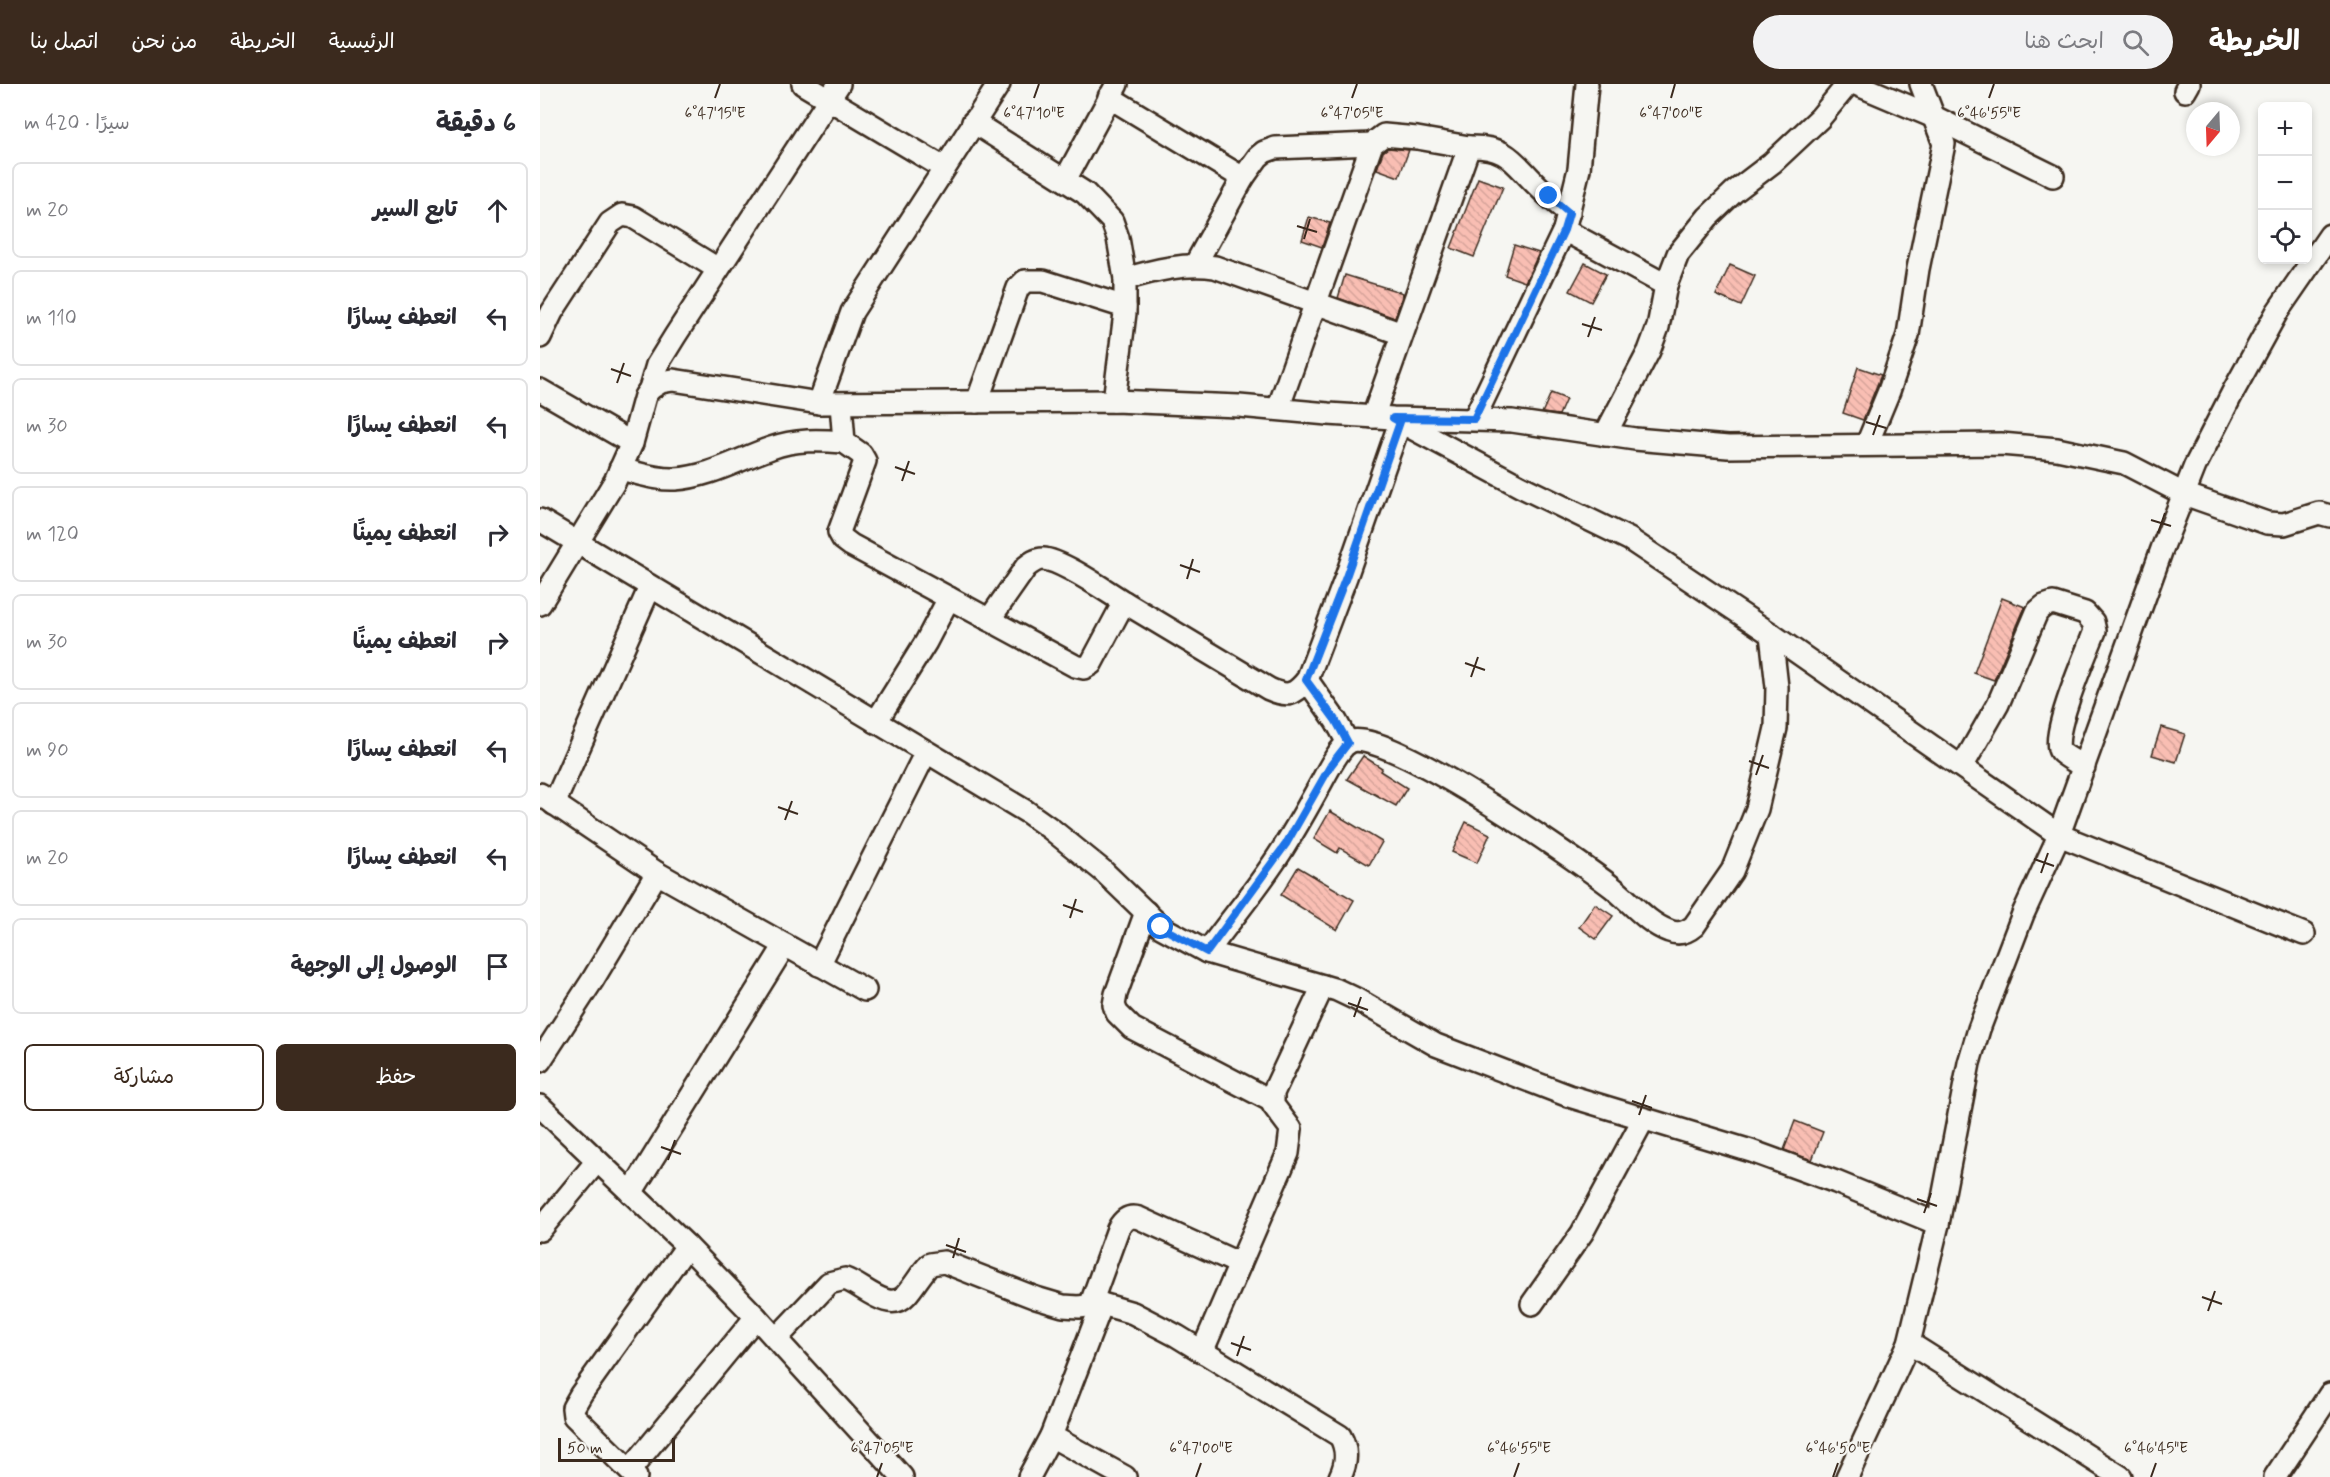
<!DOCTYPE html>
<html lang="ar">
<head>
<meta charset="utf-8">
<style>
	:root { --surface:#fff; --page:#f2f2f3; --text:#2b2b33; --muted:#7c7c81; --line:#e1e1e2; --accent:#3b2a1e }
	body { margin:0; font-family:Mynerve,"Playpen Sans Arabic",sans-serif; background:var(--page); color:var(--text); direction:rtl }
	.controls { position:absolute; right:18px; top:18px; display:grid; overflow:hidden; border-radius:9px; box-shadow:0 3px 9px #0003 }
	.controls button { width:54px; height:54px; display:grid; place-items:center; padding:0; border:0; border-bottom:2px solid var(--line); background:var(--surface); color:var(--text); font:30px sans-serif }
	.compass { position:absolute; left:1646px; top:18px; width:54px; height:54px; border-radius:50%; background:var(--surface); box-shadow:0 3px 9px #0003; rotate:199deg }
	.scale { position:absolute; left:18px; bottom:15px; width:117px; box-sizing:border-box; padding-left:6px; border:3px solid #3b2a1e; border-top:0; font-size:16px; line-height:21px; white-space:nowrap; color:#3b2a1e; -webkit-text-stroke:4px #f6f6f2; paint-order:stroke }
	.stop { position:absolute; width:18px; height:18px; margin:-14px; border:4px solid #1a73e8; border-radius:50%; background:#fff }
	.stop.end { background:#1a73e8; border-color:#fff; box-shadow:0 2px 6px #0008 }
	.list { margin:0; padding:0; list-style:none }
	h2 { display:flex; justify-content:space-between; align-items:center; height:78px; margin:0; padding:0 24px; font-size:26px }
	h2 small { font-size:20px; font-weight:400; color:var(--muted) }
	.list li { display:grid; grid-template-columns:39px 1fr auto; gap:18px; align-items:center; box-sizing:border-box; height:96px; margin:0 12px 12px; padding:0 12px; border:2px solid var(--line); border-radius:9px }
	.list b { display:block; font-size:22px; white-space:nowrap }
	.list em { font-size:20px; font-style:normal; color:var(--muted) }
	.actions { display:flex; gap:12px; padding:18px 24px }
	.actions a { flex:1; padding:14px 0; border:2px solid var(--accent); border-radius:9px; text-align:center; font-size:21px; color:var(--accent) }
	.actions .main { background:var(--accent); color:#fff }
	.icon { flex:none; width:33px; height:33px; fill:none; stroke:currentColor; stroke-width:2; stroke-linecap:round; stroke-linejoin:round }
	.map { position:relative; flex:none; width:1790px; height:1393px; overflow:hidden; direction:ltr }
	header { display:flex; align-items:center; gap:36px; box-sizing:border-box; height:84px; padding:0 30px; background:var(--accent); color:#fff }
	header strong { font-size:28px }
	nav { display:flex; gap:33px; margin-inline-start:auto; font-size:21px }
	.search { width:420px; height:54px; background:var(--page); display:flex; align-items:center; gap:15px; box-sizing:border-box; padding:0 21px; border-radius:33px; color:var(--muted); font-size:22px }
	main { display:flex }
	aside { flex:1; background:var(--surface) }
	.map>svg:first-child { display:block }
</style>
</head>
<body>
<header>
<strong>الخريطة</strong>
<div class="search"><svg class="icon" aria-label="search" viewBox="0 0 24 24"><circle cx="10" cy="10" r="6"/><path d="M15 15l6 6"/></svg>ابحث هنا</div>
<nav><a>الرئيسية</a><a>الخريطة</a><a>من نحن</a><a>اتصل بنا</a></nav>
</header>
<main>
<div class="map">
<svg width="1790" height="1393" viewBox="0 0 1790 1393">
	<defs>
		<pattern id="building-back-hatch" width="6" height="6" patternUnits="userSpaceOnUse" patternTransform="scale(1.5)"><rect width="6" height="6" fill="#f9beb3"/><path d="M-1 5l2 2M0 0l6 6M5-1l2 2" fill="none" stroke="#d6a39a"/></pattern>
	</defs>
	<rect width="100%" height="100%" fill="#f6f6f2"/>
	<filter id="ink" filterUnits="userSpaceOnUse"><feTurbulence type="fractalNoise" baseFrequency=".0167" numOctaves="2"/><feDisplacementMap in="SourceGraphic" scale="12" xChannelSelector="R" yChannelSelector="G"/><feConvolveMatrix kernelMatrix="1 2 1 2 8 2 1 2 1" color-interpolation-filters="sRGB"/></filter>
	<g filter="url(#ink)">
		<g fill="url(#building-back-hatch)" stroke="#3b2a1e" stroke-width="1.5">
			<polygon points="848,64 869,66 859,93 837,85 843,68"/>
			<polygon points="938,94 963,103 934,173 911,164"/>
			<polygon points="769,133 790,139 782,163 762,156"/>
			<polygon points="974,161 999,169 985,198 965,191"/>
			<polygon points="1045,179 1066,190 1051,218 1030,207"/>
			<polygon points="1190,181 1215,192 1201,222 1176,211"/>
			<polygon points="805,191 863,209 855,234 798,214"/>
			<polygon points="1318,283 1341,291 1323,336 1303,329"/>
			<polygon points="1011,309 1026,315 1019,331 1002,329"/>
			<polygon points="1462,514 1485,523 1454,596 1434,589"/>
			<polygon points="1621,643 1645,650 1636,678 1612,671"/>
			<polygon points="823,672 842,684 840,687 867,704 856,722 807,695"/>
			<polygon points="790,727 842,758 829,781 800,764 797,769 774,755"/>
			<polygon points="926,738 950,750 937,779 912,768"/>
			<polygon points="758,783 814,816 797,846 741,811"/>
			<polygon points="1055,820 1073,832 1056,855 1039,843"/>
			<polygon points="1255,1037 1283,1048 1272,1076 1244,1066"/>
		</g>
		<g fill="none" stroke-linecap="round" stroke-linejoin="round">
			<defs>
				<g id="minor">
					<polyline points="263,0 404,84"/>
					<polyline points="1316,0 1394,33 1513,92"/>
					<polyline points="1645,7 1649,0"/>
					<polyline points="569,13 703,94"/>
					<polyline points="433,38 545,109 572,137 578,154 585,195 585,229 574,317"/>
					<polyline points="525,96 577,0"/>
					<polyline points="1024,146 1126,201"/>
					<polyline points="655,181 703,94 718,73 724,68 735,64 832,60"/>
					<path d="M585,195C615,186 644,179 675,183L862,250"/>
					<polyline points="0,253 12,228 70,139 82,131 93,133 178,185"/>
					<polyline points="110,305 117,281 135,252 299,0"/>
					<polyline points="0,306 92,359"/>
					<polyline points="437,318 478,204 485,197 503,197 585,223"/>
					<polyline points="279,319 312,228 459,0"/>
					<polyline points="301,320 304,358 321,370 325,377 299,448 303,455 311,461 409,514"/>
					<polyline points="738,325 832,60 844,51 877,54 929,63"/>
					<path d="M833,333L929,63C970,62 974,80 1000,104C1009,113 1019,121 1029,129"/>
					<polyline points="934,335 1024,146 1039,85 1047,0"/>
					<polyline points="857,336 980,402 1089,455 1231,550 1519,751 1764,850"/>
					<polyline points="1065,351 1109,267 1118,243 1126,201 1138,170 1168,133 1194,108 1232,79 1280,34 1308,0"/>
					<polyline points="1327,360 1349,307 1368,251 1378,185 1404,60 1381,0"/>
					<path d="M80,385C98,389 117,396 135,395C169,393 199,375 231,364C256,355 279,356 304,358"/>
					<polyline points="0,436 487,728 511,745 563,787 621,843 667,868 797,906 816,915 896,961 1029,1012 1211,1067 1296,1098 1398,1140"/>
					<polyline points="0,520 75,397 92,359 105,312 110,305 121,298 133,296 279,319 574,317 699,322 788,330 853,334 972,337 1095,355 1188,363 1461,360 1517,365 1584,379 1644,410 1727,439 1744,440 1779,429 1790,432"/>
					<path d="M449,536L486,483C491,479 496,475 503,475C522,476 566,507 584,518"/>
					<polyline points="767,596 796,637 808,659"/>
					<path d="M336,638L386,558L409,514L535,582L544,584L551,580L584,518L729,605C747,613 754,612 767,596L806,493L860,338"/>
					<path d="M1422,683L1458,620L1497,528L1504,522L1513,519L1545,529L1553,538L1555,547C1547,567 1510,652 1520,667C1525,673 1537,678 1544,683"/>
					<polyline points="0,710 117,789 325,906"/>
					<polyline points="14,720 110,503"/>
					<polyline points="606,828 576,910 574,921 577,929 592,944 732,1017"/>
					<path d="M667,868C693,832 724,797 747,758C759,739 770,719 781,699C787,688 799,664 809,658C842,640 1038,777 1072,803C1090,817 1107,839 1129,847C1139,851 1147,848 1154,842L1192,787L1217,725L1236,644L1237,603L1231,550"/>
					<polyline points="279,881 386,668"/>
					<polyline points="0,977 52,897 117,789"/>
					<polyline points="0,1022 147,1162 216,1233 362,1393"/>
					<polyline points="91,1109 245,861"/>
					<polyline points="0,1146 57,1077"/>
					<polyline points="992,1220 1042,1149 1103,1036"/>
					<path d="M550,1222L578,1145C583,1136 589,1131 599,1134L700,1180"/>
					<path d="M236,1255L289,1199L305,1195C323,1201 349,1230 366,1211C375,1201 381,1189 390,1180L404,1178L496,1214L523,1222L539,1223L562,1220L593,1229L637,1252L800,1352C808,1366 807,1379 800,1393"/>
					<polyline points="1369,1259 1581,1393"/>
					<polyline points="662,1268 748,1069 751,1045 733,1021 733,1009 783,902"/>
					<polyline points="511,1352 585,1393"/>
					<polyline points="90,1386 216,1233"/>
					<polyline points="96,1393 34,1332 33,1324 41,1310 147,1162"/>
					<polyline points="489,1393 511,1352 562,1220"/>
					<polyline points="1307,1393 1369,1259 1398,1140 1429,979 1439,945 1483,830 1517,756 1622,465 1655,382 1694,306 1737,228 1790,151"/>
					<polyline points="1735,1393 1790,1310"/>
				</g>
			</defs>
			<use href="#minor" stroke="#3b2a1e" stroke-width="26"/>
			<use href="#minor" stroke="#f6f6f2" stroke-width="21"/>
		</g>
	</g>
	<g fill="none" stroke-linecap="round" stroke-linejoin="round" filter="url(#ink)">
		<polyline stroke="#1a73e8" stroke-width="8" points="621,843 667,868 746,760 791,681 808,659 796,637 766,596 806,493 860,338 853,334 934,335 1024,146 1029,129 1009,112"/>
	</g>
	<path fill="none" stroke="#3b2a1e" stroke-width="2" d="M175,14L180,0M494,14L499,0M812,14L817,0M1131,14L1135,0M1449,14L1454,0M757,142L777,148M764,155L770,135M1042,240L1062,246M1048,253L1055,233M71,285L91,292M77,299L84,279M1326,338L1346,344M1333,351L1340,331M355,383L375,390M362,397L369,377M1611,436L1631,442M1618,449L1625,429M640,481L660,488M647,495L653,475M925,579L945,586M931,593L938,573M1209,677L1229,684M1216,691L1223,671M238,723L258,730M245,736L252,717M1494,775L1514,782M1501,789L1508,769M523,821L543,828M530,834L536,815M808,919L828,926M814,933L821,913M1092,1017L1112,1024M1099,1031L1106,1011M121,1063L141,1070M128,1076L135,1056M1377,1115L1397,1122M1384,1129L1391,1109M406,1161L426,1168M413,1174L419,1154M1662,1213L1682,1220M1668,1227L1675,1207M691,1259L711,1266M697,1272L704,1252M337,1393L342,1379M656,1393L661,1379M974,1393L979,1379M1293,1393L1298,1379M1611,1393L1616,1379"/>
	<g font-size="15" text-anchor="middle" fill="#3b2a1e" stroke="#f6f6f2" stroke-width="4.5" stroke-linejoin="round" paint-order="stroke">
		<text x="494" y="34">6°47'10"E</text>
		<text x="812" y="34">6°47'05"E</text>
		<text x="1131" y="34">6°47'00"E</text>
		<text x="1449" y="34">6°46'55"E</text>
		<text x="175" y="34">6°47'15"E</text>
		<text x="342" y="1369">6°47'05"E</text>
		<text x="661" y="1369">6°47'00"E</text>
		<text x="979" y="1369">6°46'55"E</text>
		<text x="1298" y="1369">6°46'50"E</text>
		<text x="1616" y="1369">6°46'45"E</text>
	</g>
</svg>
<div class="controls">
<button>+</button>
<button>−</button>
<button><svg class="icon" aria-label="locate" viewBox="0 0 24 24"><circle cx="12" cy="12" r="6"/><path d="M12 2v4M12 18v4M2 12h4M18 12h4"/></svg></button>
</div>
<svg class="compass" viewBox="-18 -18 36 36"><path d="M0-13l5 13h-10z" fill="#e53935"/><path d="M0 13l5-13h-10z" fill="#7c7c81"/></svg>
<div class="scale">50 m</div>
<div class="stop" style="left:621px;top:843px"></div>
<div class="stop end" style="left:1009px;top:112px"></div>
</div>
<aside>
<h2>6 دقيقة<small>سيرًا · 420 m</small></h2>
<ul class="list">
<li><svg class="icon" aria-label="ahead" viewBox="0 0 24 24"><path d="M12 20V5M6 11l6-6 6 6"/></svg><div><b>تابع السير</b></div><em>20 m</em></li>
<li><svg class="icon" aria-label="left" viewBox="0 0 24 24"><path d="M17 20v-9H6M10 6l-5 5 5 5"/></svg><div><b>انعطف يسارًا</b></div><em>110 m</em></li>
<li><svg class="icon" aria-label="left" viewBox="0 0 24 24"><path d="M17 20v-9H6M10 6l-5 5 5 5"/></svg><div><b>انعطف يسارًا</b></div><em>30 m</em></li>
<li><svg class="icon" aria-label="right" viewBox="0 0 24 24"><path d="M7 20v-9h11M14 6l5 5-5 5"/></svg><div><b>انعطف يمينًا</b></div><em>120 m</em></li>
<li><svg class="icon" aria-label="right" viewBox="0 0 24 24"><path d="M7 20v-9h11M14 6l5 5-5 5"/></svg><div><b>انعطف يمينًا</b></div><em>30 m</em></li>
<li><svg class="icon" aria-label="left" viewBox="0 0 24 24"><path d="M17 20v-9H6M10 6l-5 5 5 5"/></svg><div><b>انعطف يسارًا</b></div><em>90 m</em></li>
<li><svg class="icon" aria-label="left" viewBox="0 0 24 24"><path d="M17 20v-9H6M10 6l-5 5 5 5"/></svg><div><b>انعطف يسارًا</b></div><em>20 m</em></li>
<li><svg class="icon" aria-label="arrive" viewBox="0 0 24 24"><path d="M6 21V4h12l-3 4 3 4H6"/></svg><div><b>الوصول إلى الوجهة</b></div></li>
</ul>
<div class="actions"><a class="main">حفظ</a><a>مشاركة</a></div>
</aside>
</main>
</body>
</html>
